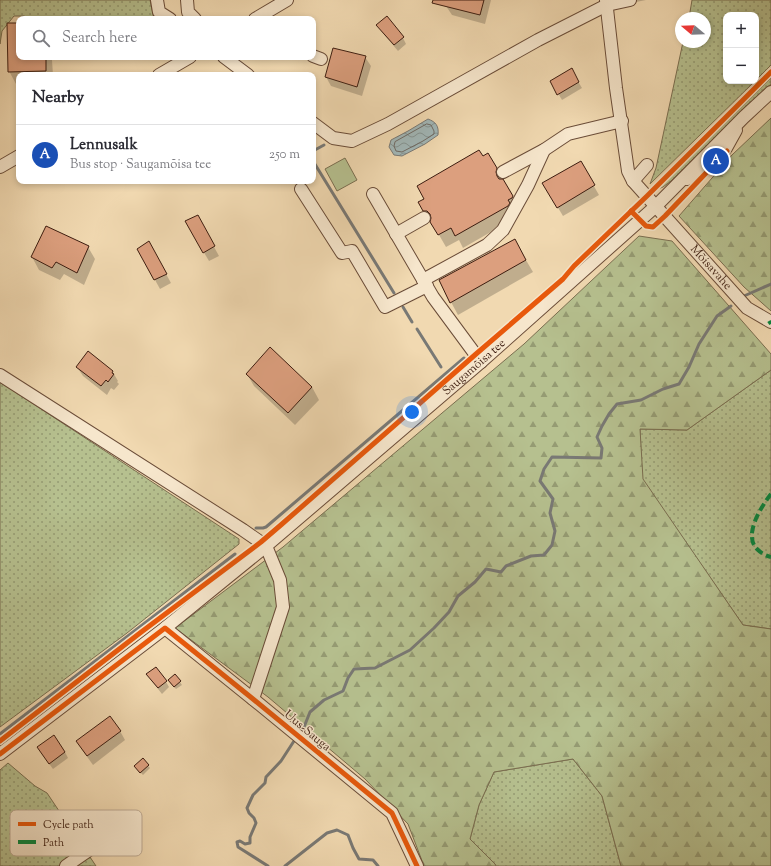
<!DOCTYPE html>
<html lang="en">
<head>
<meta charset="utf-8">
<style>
	:root { --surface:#fff; --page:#f2f2f3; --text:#2b2b33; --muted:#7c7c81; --line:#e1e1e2; --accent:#b45309 }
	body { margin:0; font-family:"Sorts Mill Goudy",serif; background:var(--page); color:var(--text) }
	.controls { position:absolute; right:12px; top:12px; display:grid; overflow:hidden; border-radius:8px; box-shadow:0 2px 6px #0003 }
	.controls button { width:36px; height:36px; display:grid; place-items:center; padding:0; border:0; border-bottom:1px solid var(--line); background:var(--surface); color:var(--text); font:20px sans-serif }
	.compass { position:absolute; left:675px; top:12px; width:36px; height:36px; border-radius:50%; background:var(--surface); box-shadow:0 2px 6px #0003; rotate:289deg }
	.you { position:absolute; left:412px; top:412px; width:14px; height:14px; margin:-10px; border:3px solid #fff; border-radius:50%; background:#1a73e8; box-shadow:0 0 0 6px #1a73e833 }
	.badge { display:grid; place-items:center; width:26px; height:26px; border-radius:50%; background:var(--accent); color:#fff; font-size:13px; font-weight:700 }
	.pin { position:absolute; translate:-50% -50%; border:2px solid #fff; box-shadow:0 1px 4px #0006 }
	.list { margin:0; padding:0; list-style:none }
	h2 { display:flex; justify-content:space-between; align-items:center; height:52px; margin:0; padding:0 16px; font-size:17px }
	h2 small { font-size:13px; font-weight:400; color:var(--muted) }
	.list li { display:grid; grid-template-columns:26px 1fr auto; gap:12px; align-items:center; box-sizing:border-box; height:60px; padding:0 16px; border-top:1px solid var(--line) }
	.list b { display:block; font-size:15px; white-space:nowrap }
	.list p { margin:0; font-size:13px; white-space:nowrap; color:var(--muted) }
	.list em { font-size:13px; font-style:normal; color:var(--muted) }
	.icon { flex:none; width:22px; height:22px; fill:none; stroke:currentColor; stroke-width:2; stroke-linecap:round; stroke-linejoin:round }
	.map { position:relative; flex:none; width:771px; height:866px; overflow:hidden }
	.search { position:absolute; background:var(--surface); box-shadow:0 2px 6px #0003; left:16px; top:16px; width:300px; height:44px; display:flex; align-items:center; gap:10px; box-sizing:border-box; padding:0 14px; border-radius:8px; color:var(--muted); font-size:15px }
	.panel { position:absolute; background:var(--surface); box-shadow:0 2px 6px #0003; left:16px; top:72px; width:300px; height:112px; border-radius:8px }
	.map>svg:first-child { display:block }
</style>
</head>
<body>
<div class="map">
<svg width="771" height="866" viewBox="0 0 771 866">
	<defs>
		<pattern id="grass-dots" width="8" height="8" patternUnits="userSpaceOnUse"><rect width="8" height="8" fill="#b6c08f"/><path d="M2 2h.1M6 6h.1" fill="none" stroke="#959b73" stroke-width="1.8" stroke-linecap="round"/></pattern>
		<pattern id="forest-firs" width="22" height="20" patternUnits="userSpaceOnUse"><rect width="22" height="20" fill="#b6c08f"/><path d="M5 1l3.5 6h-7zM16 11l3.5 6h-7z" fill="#959b73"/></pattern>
		<pattern id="water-waves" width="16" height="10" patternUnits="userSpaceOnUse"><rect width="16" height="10" fill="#a1b7b8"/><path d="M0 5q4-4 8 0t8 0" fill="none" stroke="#849494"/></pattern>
	</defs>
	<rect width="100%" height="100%" fill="#f1d9b1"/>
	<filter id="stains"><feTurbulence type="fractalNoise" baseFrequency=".005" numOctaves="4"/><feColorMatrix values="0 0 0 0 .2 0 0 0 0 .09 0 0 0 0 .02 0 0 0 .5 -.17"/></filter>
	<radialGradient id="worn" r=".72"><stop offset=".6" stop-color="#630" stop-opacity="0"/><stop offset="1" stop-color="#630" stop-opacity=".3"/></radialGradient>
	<g fill="url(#grass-dots)" stroke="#7a6e50">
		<polygon points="0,0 150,0 154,19 31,19 24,16 14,16 2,31 0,44"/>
		<polygon points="692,0 771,0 771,65 756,80 756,15 726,15 726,81 755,81 650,184 656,168 683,42 705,42 705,18 689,18"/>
		<polygon points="771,78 771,84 742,110 671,181 663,187 658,189 665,180 699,149"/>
		<polygon points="771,370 771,629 743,625 642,479 640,429 687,430"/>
		<polygon points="0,382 239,539 239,544 127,633 0,727"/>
		<polygon points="573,759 602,796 621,866 496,866 495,864 470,839 479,805 494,772"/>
		<polygon points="8,763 35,786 47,793 96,866 0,866 0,770"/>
	</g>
	<g fill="url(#forest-firs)" stroke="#7a6e50">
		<polygon points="771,118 771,311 744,287 679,216 732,155"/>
		<polygon points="639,236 672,241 771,354 771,370 687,430 640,429 643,479 743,625 771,629 771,866 621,866 602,796 573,759 494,772 479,805 470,839 495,864 496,866 424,866 408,824 365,779 268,697 175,628 283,547 524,344"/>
	</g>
	<polygon fill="#b6c08f" stroke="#7a6e50" points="345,158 357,180 337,191 325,169"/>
	<path fill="url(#water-waves)" stroke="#797975" d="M428,119C436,122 439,126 438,135L425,144L402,156L394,155L389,147L391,140L408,131Z"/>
	<g fill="#0003">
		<polygon points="448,0 491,0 485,24 452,15 446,6"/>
		<polygon points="629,0 646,0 631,3"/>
		<polygon points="19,24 19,57 50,57 52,60 53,75 19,75 19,84 16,84 9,71"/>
		<polygon points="378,25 403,38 406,44 398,51 381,31"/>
		<polygon points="365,57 371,66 362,96 331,86 326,77"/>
		<polygon points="571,70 582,88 562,100 551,81"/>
		<polygon points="488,155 520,209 515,218 463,248 459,240 446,247 420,202"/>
		<polygon points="580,162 599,195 563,216 543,183"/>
		<polygon points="186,222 202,225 219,256 209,261"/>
		<polygon points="514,240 533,272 458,315 451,302"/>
		<polygon points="88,247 95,259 84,285 64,274 60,280 39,270 32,257"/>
		<polygon points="138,249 154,252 171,283 160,289"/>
		<polygon points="77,367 112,371 118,381 117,382 119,384 114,390 111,388 107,395 83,376"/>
		<polygon points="247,374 312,387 319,400 295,425 254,386"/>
		<polygon points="148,674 166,682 169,687 162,694 151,680"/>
		<polygon points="175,675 182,685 176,689 170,683"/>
		<polygon points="120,731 125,740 93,765 83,751 77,742"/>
		<polygon points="65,752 68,758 53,769 42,754"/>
		<polygon points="143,760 150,768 143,775 137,769"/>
	</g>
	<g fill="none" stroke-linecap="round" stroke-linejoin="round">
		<polygon stroke="#6f6a64" stroke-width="1" points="427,124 431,125 434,131 434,134 423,141 402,152 396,151 394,146 395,142"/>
		<g stroke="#797975" stroke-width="3">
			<polyline points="313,151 324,145"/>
			<polyline points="313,161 394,293"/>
			<polyline points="744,296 771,284"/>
			<polyline points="403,307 412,322"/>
			<polyline points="417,329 441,367"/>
			<polyline points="256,528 263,528 266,527 464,358"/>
			<polyline points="302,732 310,712 324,700 343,691 348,678 354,669 375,668 410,650 434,628 449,612 458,596 475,582 486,569 501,572 506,566 531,556 544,555 552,545 555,531 550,513 553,499 540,481 544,469 552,457 601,458 602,448 597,437 602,426 609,414 617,404 641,400 663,389 679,384 689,367 699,344 717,316 731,306"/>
			<polyline points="0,734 235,554"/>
			<polyline points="268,866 238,847 237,842 240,841 245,844 250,843 250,837 256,823 254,818 249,813 247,808 253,795 265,783 266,777 281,761 294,741"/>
			<polyline points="285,866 327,833 337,830 348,835 353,848 359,859 373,860 378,866"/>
		</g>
	</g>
	<g fill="#dc9f7e" stroke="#3d1d10">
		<polygon points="433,0 484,0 480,15 432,3"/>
		<polygon points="387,16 404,37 394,45 376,25"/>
		<polygon points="7,23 19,23 19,57 46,57 46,71 8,72"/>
		<polygon points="333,48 366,56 357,87 325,77"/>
		<polygon points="572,68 579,82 557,95 550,81"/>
		<polygon points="479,150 483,156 488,153 497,168 496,172 497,176 499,179 503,179 513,196 512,198 508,200 510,203 508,206 455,236 451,228 438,235 430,222 431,218 430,214 427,211 423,211 418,202 424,199 417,186"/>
		<polygon points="581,161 595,185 557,208 542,183"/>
		<polygon points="198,215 215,246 203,253 185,221"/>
		<polygon points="46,226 89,246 77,273 56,262 52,268 31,257"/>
		<polygon points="515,239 526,260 450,303 439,280"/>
		<polygon points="149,241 167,274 154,280 137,249"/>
		<polygon points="270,347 312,387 288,413 246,374"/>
		<polygon points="88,351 113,371 112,373 114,374 108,382 106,380 101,386 76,367"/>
		<polygon points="156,667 167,681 158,688 146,674"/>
		<polygon points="175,674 181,681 174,687 168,680"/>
		<polygon points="110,716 121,731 87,756 76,741"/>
		<polygon points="54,735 65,752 49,764 37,747"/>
		<polygon points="143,758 149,765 140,773 134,766"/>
	</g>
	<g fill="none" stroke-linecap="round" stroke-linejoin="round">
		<defs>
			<g id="minor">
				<polyline points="157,0 159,12 170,19"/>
				<polyline points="187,0 188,12 195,19"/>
				<path id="s1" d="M606,0L616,88L628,171L633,181L747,308L771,322"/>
				<polyline points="255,19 287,0"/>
				<polyline points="313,56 321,59"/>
				<polyline points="224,57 248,75"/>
				<polyline points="159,75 190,57"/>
				<polyline points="313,123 333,138 352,141 388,124 538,40 607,5 630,0"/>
				<polyline points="0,167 19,156"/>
				<polyline points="503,172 544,150 568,134 622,121"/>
				<polyline points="687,179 702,172 726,148 736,130"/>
				<polyline points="633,181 647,165"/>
				<polyline points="301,189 342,253 352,251 385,307 427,286"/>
				<polyline points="373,194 433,297 481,362"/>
				<polyline points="396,234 424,218"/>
				<polyline points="423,280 487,245 503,230 528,185 544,150"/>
				<polyline points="0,375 243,530 266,546 280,580 283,607 253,699"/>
				<polyline points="165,628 253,699 392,813 417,866"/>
				<path id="s2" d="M0,754L165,628L266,546L481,362L656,206L744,117L771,92"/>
				<polyline points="66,866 92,848"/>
			</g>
		</defs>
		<use href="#minor" stroke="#6a4c38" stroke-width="14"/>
		<use href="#minor" stroke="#f6e6cc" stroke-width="12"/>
		<g stroke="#00873e" stroke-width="4" stroke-dasharray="8 4" stroke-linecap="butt">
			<polyline points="769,321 771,324"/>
			<path d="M771,494C761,507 743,535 757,549C761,553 766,556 771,557"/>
		</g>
		<defs>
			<g id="cycleway">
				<polyline points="631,211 646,226 653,227 665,216 727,151"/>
				<polyline points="0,741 140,633 261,542 282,524 476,354 563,279 574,266 647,196 771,72"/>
				<polyline points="0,754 165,628 253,699 392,813 417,866"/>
			</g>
		</defs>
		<use href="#cycleway" stroke="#f6e6cc" stroke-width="8"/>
		<use href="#cycleway" stroke="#e8590c" stroke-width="5"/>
	</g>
	<g text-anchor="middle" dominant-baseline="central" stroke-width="3" stroke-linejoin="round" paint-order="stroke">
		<g font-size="12" fill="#3d1d10" stroke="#f6e6cc">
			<text stroke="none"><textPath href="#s1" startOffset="300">Mõisavahe</textPath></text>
			<text stroke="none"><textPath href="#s2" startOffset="612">Saugamõisa tee</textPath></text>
			<text transform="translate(307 731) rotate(40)">Uus-Sauga</text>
		</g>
	</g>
	<rect x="10" y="810" width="132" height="46" rx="6" fill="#f6e6cc" stroke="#beaa94" stroke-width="1"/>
	<rect x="18" y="822" width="18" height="4" fill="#e8590c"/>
	<rect x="18" y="840" width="18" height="4" fill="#00873e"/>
	<g font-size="11" fill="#3d1d10">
		<text x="43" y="828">Cycle path</text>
		<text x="43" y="846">Path</text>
	</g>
	<rect width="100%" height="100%" filter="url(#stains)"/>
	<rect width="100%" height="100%" fill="url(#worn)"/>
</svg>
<div class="controls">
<button>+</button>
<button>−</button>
</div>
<svg class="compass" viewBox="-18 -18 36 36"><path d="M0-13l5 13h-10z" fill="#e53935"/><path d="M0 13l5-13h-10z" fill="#7c7c81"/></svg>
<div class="you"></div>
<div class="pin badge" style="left:716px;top:161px;background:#1a4fb4">A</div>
<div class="search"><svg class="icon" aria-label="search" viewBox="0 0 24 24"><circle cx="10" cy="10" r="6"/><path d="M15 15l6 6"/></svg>Search here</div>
<section class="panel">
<h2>Nearby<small></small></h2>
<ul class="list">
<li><span class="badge" style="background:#1a4fb4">A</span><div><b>Lennusalk</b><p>Bus stop · Saugamõisa tee</p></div><em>250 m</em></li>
</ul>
</section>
</div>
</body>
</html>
